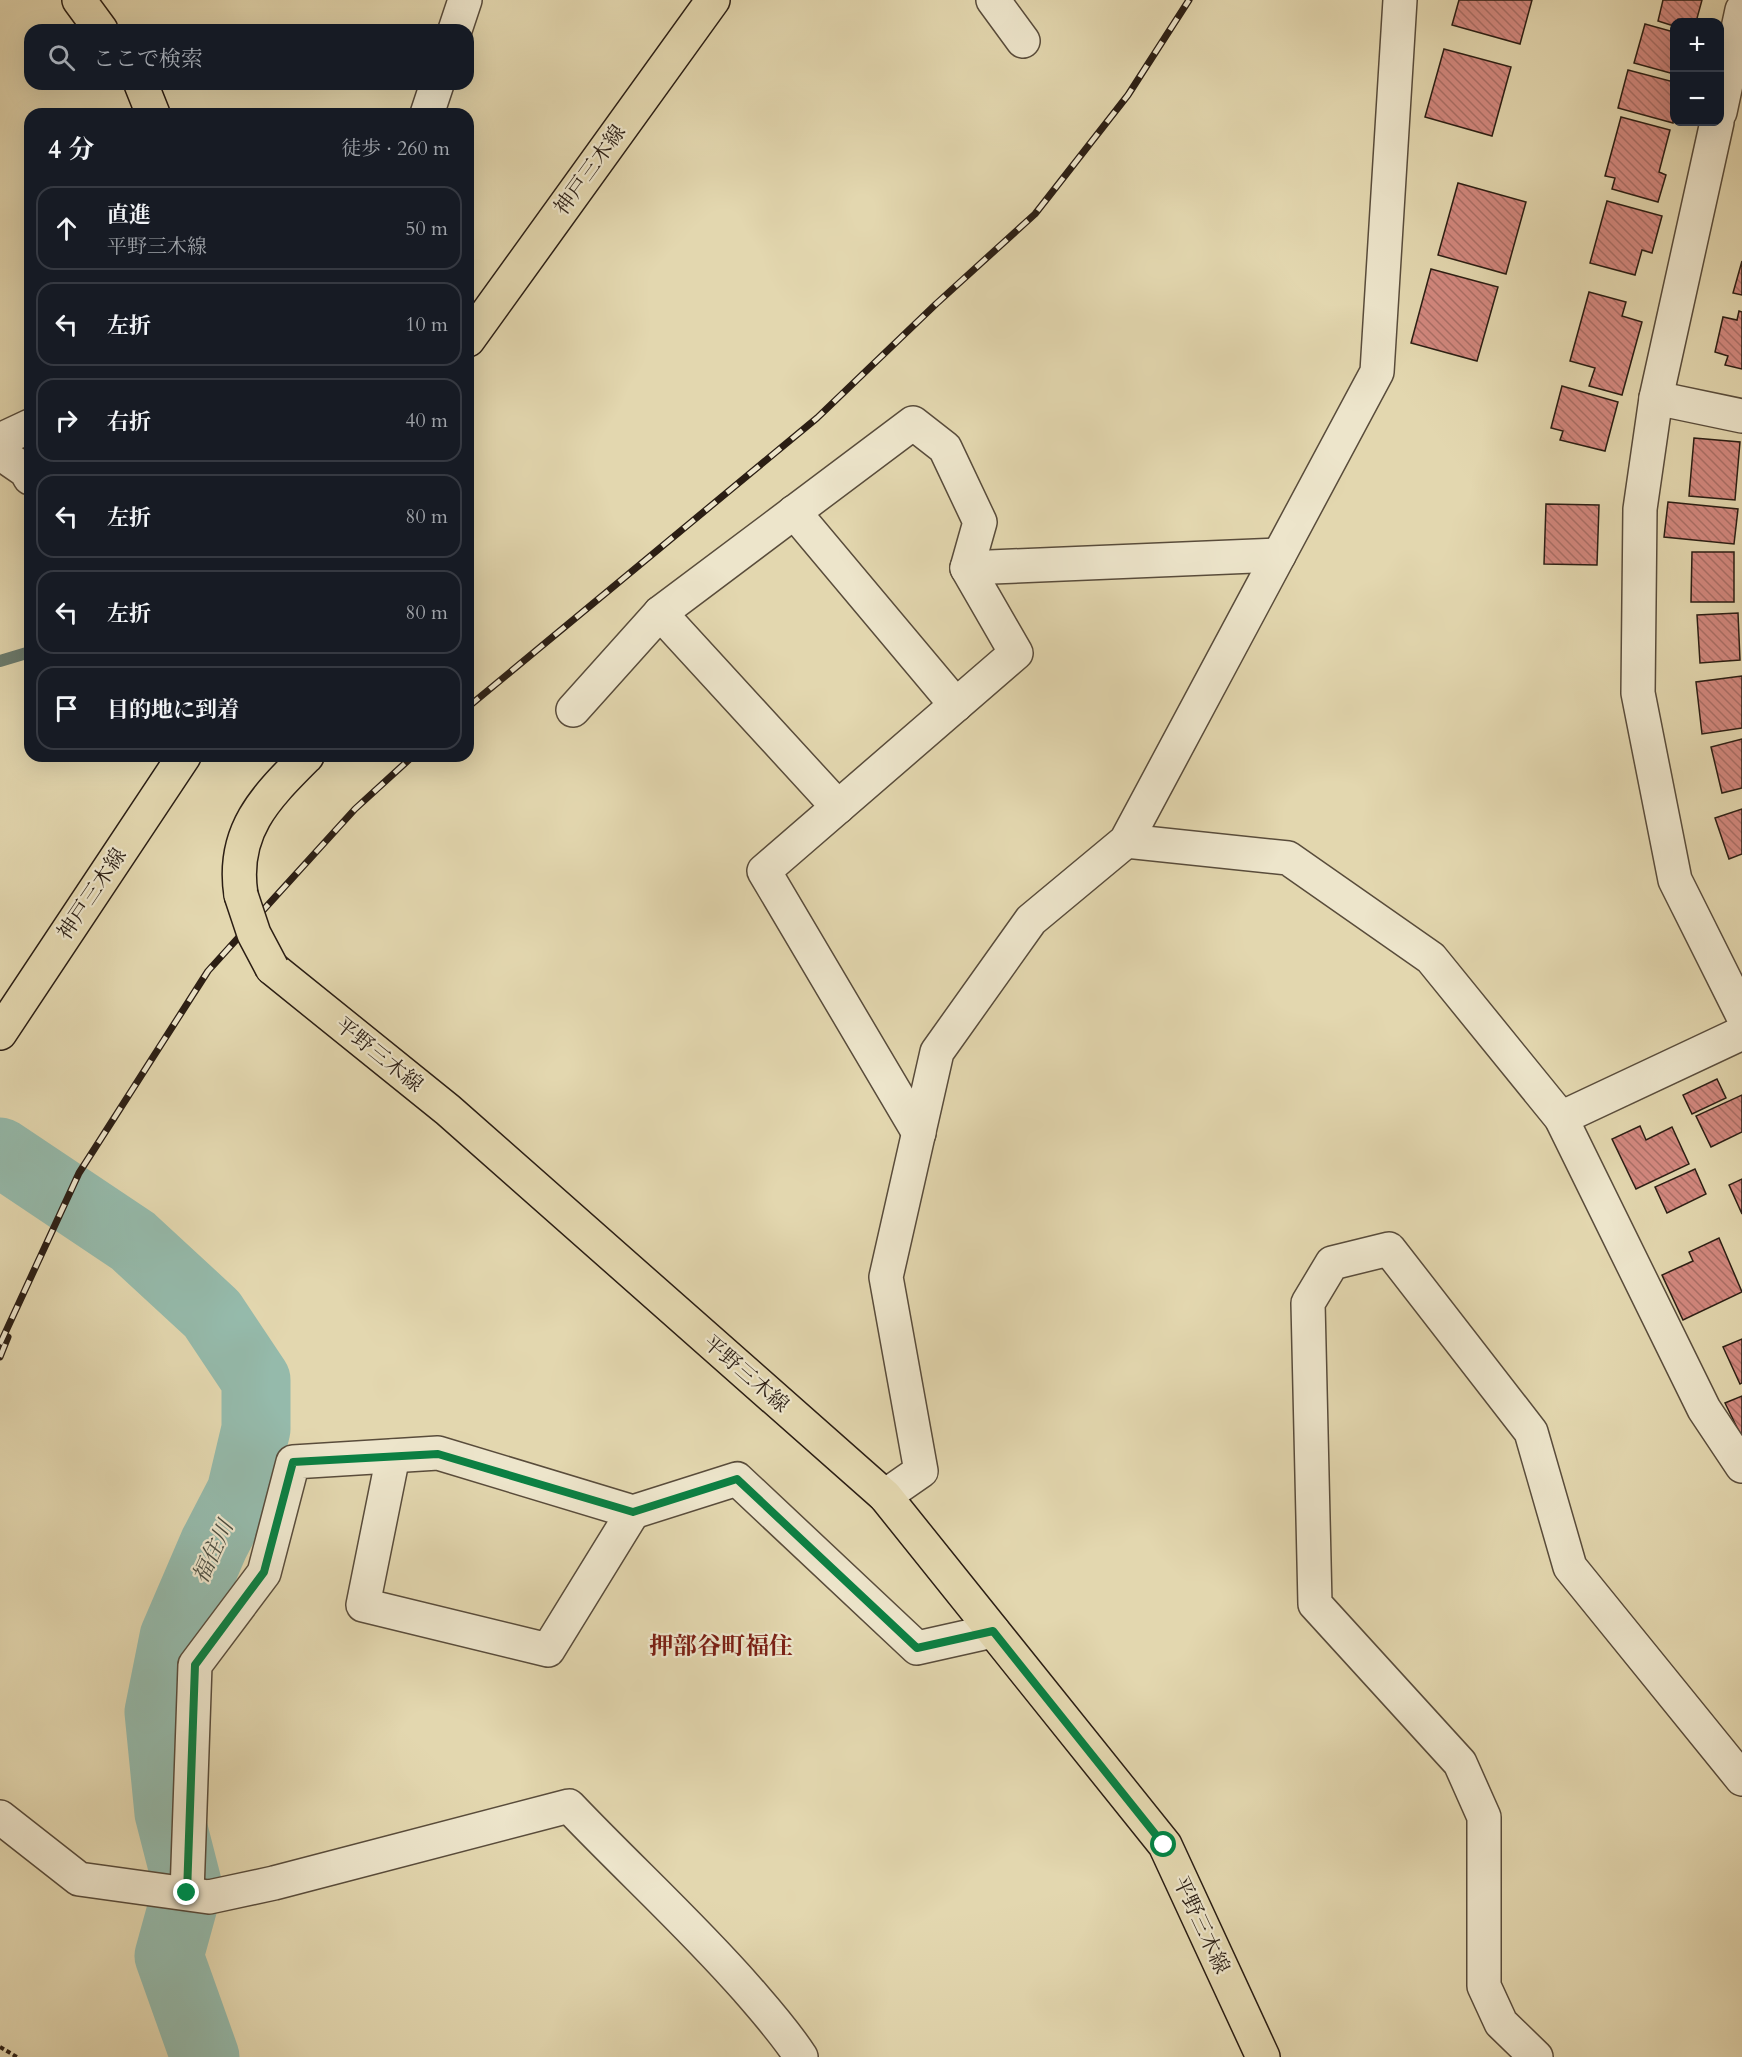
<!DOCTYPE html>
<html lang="ja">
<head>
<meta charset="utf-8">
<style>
	:root { --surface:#171b24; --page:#242831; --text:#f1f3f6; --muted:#9ea1a6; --line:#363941 }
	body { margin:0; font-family:Cardo,"Noto Serif JP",serif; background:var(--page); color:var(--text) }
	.controls { position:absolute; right:18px; top:18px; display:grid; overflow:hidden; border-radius:12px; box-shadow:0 6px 24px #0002 }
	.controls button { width:54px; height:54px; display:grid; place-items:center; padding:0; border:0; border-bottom:2px solid var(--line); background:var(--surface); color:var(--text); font:30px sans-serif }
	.stop { position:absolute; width:18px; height:18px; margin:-14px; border:4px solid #0b8043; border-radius:50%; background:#fff }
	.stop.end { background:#0b8043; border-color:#fff; box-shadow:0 2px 6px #0008 }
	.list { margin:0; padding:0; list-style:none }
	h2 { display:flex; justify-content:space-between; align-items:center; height:78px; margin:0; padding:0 24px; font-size:26px }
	h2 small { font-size:20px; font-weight:400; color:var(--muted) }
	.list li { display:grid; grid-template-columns:39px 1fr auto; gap:18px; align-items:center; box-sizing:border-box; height:84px; margin:0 12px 12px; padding:0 12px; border:2px solid var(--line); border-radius:18px }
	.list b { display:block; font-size:22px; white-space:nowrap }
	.list p { margin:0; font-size:20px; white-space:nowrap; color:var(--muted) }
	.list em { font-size:20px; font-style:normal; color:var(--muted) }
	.icon { flex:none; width:33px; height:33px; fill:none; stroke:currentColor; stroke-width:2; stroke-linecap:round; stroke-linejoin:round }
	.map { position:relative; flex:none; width:1742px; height:2057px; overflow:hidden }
	.search { position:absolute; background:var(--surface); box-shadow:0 6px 24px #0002; left:24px; top:24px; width:450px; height:66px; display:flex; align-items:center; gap:15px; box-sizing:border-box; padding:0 21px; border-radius:18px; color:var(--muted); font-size:22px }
	.panel { position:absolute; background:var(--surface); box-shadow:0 6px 24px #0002; left:24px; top:108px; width:450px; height:654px; border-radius:18px }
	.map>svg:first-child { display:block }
</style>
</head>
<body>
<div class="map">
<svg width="1742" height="2057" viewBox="0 0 1742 2057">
	<defs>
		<pattern id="building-back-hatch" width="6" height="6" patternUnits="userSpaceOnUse" patternTransform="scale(1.5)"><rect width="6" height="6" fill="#d3887f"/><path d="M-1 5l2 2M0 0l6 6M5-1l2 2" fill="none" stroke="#ab6f67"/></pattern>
	</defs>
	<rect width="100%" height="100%" fill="#e3d7af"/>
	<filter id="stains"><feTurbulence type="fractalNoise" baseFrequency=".00333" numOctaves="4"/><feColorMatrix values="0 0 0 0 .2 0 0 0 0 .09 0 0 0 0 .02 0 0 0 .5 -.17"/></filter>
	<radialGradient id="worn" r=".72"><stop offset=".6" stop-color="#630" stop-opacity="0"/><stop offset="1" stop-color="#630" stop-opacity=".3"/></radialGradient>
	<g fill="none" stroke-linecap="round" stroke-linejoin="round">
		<polyline stroke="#6b7c6f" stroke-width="12" points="0,661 30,652"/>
		<polyline stroke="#95baab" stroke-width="69" points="0,1152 133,1241 212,1314 256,1380 256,1429 241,1492 214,1544 174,1637 159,1712 169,1813 188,1887 169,1956 205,2057"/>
	</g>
	<g fill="url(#building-back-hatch)" stroke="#2b1e14" stroke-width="1.5">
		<polygon points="1459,0 1532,0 1520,44 1452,25"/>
		<polygon points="1663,0 1702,0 1696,22 1678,19 1674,26 1658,21"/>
		<polygon points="1645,24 1674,32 1674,74 1634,63"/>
		<polygon points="1444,49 1511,67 1492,136 1425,117"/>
		<polygon points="1628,70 1674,82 1673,123 1618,108"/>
		<polygon points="1621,117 1670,130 1659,172 1666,175 1658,202 1612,189 1615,178 1605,176"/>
		<polygon points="1458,183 1526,202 1506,274 1438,255"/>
		<polygon points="1607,201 1662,216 1652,253 1642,250 1635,275 1590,263"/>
		<polygon points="1742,261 1742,295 1733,293"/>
		<polygon points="1431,269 1498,287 1477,361 1411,343"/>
		<polygon points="1589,292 1626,302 1622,316 1642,322 1622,395 1589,386 1595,368 1570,361"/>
		<polygon points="1739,311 1742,312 1742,369 1725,365 1728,356 1715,352 1723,317 1737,320"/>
		<polygon points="1562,386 1618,402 1605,451 1560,440 1563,431 1551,428"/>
		<polygon points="1694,438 1740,442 1735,500 1689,496"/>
		<polygon points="1668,502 1738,509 1734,544 1664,537"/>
		<polygon points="1546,504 1599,505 1597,565 1544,564"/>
		<polygon points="1692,552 1734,552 1734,602 1691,602"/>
		<polygon points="1738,613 1740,660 1700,663 1697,615"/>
		<polygon points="1742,676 1742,728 1702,734 1696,682"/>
		<polygon points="1742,739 1742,788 1722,793 1711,747"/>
		<polygon points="1742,809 1742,854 1729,859 1715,818"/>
		<polygon points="1717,1079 1726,1098 1692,1114 1683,1095"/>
		<polygon points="1742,1095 1742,1132 1711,1147 1696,1116"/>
		<polygon points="1640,1126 1646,1140 1672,1127 1689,1164 1636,1189 1612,1139"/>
		<polygon points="1695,1169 1706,1194 1667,1213 1655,1187"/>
		<polygon points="1742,1179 1742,1214 1729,1185"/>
		<polygon points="1719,1238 1742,1292 1683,1320 1662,1275 1693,1261 1689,1252"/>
		<polygon points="1742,1339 1742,1383 1740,1384 1723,1347"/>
		<polygon points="1742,1396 1742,1438 1725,1403"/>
	</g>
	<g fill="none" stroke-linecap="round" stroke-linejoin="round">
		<defs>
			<g id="minor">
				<polyline points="993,0 1023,41"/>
				<polyline points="455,30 465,0"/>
				<polyline points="1720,112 1742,10"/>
				<polyline points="427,114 437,84"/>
				<polyline points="1717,122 1656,398 1640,509 1638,693 1675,880 1742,1014"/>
				<polyline points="1656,398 1742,416"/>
				<polyline points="0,440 30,426"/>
				<polyline points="0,453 26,471 30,478"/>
				<polyline points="794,512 956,705"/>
				<polyline points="967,568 1279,555"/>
				<polyline points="660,613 838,807"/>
				<polyline points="573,710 660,613 913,423 945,448 980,522 967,568 1016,653 764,871 919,1133"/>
				<polyline points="1126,841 1288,858 1431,958 1561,1118 1704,1409 1742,1466"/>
				<polyline points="1561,1118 1742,1033"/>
				<polyline points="393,1456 363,1605 548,1650 633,1512"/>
				<polyline points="885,1496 921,1471 886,1277 937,1052 1031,920 1126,841 1377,372 1400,0"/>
				<path d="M0,1817L79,1879L209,1897L274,1883L569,1806C628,1868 691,1925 747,1989C766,2011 785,2032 801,2057"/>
				<polyline points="187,1893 195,1665 264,1573 293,1462 438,1453 633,1512 737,1479 917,1648 993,1631"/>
				<polyline points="1536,2057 1501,2023 1484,1986 1484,1817 1460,1763 1315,1604 1308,1303 1332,1263 1389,1249 1531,1432 1570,1567 1742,1779"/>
			</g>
			<g id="primary">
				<polyline points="79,0 101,30"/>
				<polyline points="141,84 153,114"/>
				<polyline points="468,340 713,0"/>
				<path d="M241,895C231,831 266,797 307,756"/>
				<polyline points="272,968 448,1110 885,1496 1165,1845 1263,2057"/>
				<polyline points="0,1033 184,756"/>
			</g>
		</defs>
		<use href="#minor" stroke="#594c3b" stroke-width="36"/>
		<use href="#primary" stroke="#2b1e14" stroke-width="36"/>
		<polyline stroke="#2b1e14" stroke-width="4" stroke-dasharray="4.5 3" stroke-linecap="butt" points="0,2047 17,2057"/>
		<use href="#minor" stroke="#ede5cb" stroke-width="33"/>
		<use href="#primary" stroke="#e3d7af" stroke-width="33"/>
		<defs>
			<g id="rail">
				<polyline points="468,707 817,418 936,304 1035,214 1128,95 1189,0"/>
				<polyline points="0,1344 79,1173 208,971 355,809 413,756"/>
				<polyline points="0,1357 8,1337"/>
			</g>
		</defs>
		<use href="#rail" stroke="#2b1e14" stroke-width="7"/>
		<use href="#rail" stroke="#ede5cb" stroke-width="4.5" stroke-dasharray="14" stroke-linecap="butt"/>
		<defs>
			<polyline id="primary-bridge" points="241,895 254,934 272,968"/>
		</defs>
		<use href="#primary-bridge" stroke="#2b1e14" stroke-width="36" stroke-linecap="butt"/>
		<use href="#primary-bridge" stroke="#e3d7af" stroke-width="33"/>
	</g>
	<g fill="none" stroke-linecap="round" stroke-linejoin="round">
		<polyline stroke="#0b8043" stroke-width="8" points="187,1893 195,1665 264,1572 293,1462 438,1454 633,1512 737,1479 917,1648 993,1631 1164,1845"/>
	</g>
	<g text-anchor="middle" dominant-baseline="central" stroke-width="4.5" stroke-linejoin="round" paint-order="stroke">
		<g font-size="21" fill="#2b1e14" stroke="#ede5cb">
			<text transform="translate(590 170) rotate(-54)">神戸三木線</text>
			<text transform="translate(92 894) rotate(-56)">神戸三木線</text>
			<text transform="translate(379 1055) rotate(39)">平野三木線</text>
			<text transform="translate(746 1374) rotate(41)">平野三木線</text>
			<text transform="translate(1201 1925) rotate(65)">平野三木線</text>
		</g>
		<g font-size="22" font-style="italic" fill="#4b4d41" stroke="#ede5cb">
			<text transform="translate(213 1552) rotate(-65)">福住川</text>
		</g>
		<g font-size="24" font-weight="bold" fill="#7a1f14" stroke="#ede5cb">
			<text x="721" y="1646">押部谷町福住</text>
		</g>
	</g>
	<rect width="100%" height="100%" filter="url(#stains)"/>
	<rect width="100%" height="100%" fill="url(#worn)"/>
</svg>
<div class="controls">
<button>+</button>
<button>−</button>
</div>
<div class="stop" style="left:1164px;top:1845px"></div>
<div class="stop end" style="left:187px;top:1893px"></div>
<div class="search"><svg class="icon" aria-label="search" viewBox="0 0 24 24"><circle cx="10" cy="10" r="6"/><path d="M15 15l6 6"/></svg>ここで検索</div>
<section class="panel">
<h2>4 分<small>徒歩 · 260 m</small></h2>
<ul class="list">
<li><svg class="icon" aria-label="ahead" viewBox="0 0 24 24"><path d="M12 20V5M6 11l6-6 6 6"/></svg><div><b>直進</b><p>平野三木線</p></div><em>50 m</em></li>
<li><svg class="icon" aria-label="left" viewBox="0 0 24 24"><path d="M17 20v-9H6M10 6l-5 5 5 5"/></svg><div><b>左折</b></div><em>10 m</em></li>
<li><svg class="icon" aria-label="right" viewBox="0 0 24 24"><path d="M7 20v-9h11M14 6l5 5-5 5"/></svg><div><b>右折</b></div><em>40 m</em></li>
<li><svg class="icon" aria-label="left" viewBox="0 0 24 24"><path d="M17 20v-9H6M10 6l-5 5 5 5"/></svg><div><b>左折</b></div><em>80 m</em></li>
<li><svg class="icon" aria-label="left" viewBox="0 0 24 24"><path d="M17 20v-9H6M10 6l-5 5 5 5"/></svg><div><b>左折</b></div><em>80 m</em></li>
<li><svg class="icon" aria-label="arrive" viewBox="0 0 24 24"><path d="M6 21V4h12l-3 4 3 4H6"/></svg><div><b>目的地に到着</b></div></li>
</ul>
</section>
</div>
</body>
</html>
